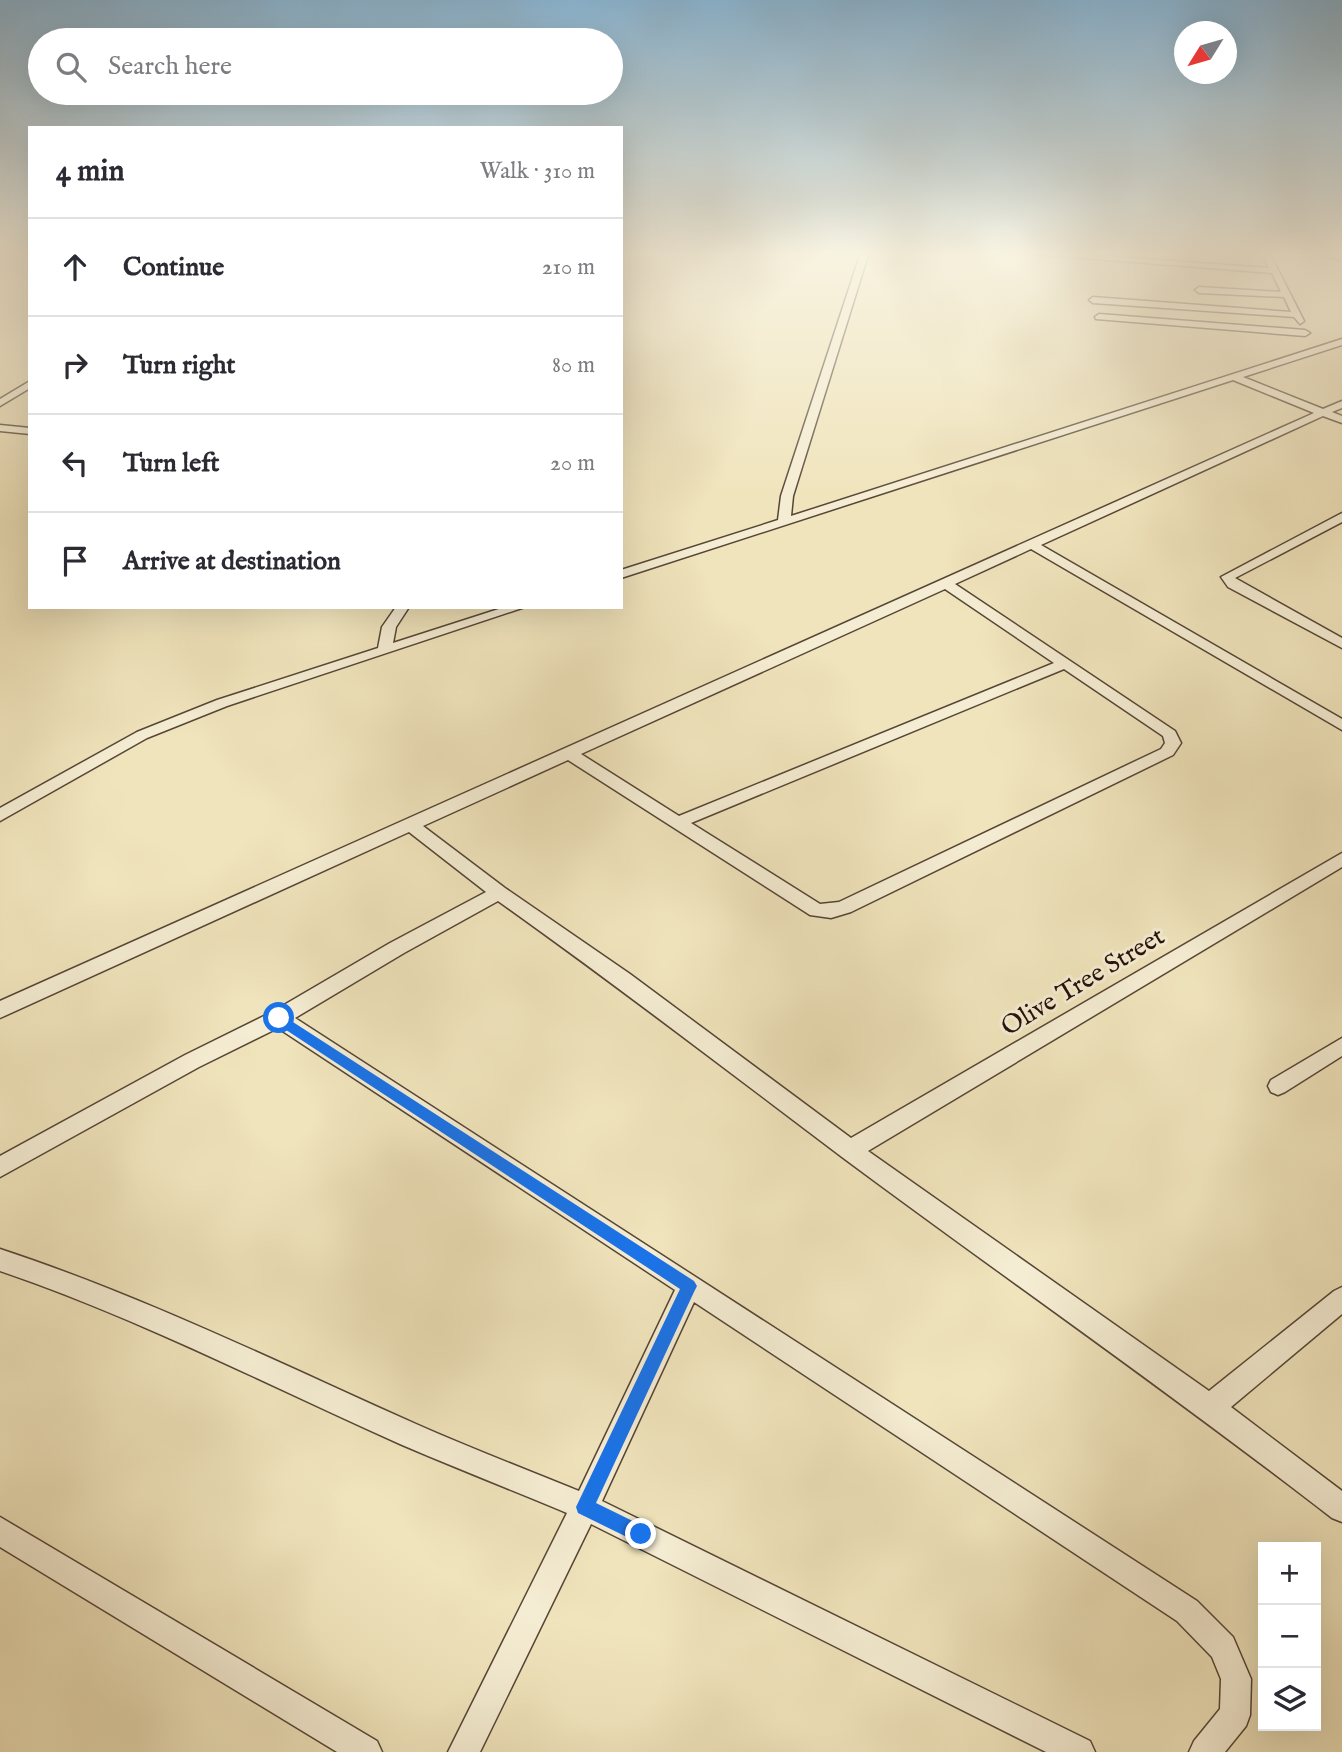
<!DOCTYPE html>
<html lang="en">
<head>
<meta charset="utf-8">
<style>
	:root { --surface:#fff; --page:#f7f7f7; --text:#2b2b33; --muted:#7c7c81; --line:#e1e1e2 }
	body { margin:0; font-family:"IM FELL English",serif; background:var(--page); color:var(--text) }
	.controls { position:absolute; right:21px; bottom:21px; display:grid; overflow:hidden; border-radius:0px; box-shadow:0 7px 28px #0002 }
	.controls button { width:63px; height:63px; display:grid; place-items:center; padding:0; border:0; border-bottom:2px solid var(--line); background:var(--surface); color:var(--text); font:35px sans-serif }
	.compass { position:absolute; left:1174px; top:21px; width:63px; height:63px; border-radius:50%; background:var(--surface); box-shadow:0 7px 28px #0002; rotate:233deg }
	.stop { position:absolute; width:21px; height:21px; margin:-16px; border:5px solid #1a73e8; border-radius:50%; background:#fff }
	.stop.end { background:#1a73e8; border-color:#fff; box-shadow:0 2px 7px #0008 }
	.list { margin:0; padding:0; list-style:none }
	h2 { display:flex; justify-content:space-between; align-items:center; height:91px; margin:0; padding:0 28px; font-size:30px }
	h2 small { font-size:23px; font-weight:400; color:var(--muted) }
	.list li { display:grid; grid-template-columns:46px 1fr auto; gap:21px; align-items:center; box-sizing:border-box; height:98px; padding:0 28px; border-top:2px solid var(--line) }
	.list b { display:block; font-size:26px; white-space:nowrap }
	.list em { font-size:23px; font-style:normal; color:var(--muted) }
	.icon { flex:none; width:38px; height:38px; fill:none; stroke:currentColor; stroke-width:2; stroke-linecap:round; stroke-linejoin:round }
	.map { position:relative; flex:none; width:1342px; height:1752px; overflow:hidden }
	.search { position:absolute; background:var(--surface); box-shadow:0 7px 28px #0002; left:28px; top:28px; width:595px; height:77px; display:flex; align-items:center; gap:18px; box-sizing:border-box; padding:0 24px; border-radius:38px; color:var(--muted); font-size:26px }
	.panel { position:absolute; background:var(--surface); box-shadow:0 7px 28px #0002; left:28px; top:126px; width:595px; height:483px; border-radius:0px }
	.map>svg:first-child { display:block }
</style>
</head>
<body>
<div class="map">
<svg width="1342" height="1752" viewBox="0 0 1342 1752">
	<rect width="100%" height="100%" fill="#f0e4bc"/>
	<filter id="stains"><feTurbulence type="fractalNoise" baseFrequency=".00286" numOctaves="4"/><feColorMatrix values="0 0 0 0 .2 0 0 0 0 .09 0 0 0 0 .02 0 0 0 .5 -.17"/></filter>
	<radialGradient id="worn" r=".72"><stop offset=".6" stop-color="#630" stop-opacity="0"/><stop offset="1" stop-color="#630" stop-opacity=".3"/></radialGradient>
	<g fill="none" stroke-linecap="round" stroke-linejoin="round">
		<defs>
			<g id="street">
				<path d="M861,252H869L793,496L791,516L1342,339V345L1243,377L1323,409L1342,401V408L1332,412L1342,416V423L1323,416L1041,545L1342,719V730L1031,549L955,584L1175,731L1181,743L1173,755L851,912L831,918L810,915L568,760L423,826L505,888L630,974L851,1138L1342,853V867L868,1151L1209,1391L1334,1291L1342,1287V1314L1231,1407L1342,1491V1522L1332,1518C1172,1394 1005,1278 842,1157C728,1071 615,984 498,901L404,953L295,1018L1197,1601L1233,1637L1251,1679L1250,1715L1246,1726L1225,1752H1189L1194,1741L1220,1709L1221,1679L1212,1657L1177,1621L694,1302L602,1501L1090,1741L1095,1752H1046L591,1524L480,1752H448L567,1513C512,1490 456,1468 400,1444C268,1385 138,1318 0,1271V1249C143,1296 279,1363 416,1424C470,1448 525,1469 579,1491L675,1290L278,1028L199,1067L0,1177V1156L185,1055L272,1012L390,943L486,892L409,832L0,1018V1001L1314,413L1233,380L621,578V570L778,520L781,496ZM945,589L1054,663L679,816L581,754ZM1064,669L1163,736L1165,743L1161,749L839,902L820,904L691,823Z"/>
				<polygon points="1005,252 1046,252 1269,268 1261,252 1269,252 1304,321 1300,324 1294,317 1093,303 1089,300 1093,297 1291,312 1284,297 1199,293 1195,290 1199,287 1281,292 1272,273"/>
				<polygon points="1313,252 1342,257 1342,261 1314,254"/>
				<polygon points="1099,314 1305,330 1310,333 1305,336 1096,319 1095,317"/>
				<polygon points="30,381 30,388 0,406 0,399"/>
				<polygon points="0,425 30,428 30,434 0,431"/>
				<polygon points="1342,513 1342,522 1235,578 1342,638 1342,648 1228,587 1221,577"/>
				<polygon points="396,607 409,607 396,627 393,643 505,607 525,607 227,706 147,738 0,821 0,808 137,732 217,700 378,648 382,627"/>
				<polygon points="1342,1038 1342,1056 1285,1092 1278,1095 1271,1092 1268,1086 1271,1080"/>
				<polygon points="0,1517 377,1741 382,1752 337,1752 0,1547"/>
			</g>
		</defs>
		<use href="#street" stroke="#564636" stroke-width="3"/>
		<use href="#street" fill="#f5edd3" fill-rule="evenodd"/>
	</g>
	<linearGradient id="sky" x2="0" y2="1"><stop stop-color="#8ab7d6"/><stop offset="0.51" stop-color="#f8f3e1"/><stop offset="1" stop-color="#f8f3e1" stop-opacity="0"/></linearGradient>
	<rect width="1342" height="498" fill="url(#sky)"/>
	<polygon fill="#1a73e8" points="279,1013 694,1281 697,1286 694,1292 596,1503 647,1528 650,1534 647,1541 641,1543 635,1541 578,1513 576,1507 680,1289 274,1022 273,1018"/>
	<g text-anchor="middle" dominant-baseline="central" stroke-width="6" stroke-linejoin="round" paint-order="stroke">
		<g font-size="26" fill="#22110a" stroke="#f5edd3">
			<text transform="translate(1083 982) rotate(-31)">Olive Tree Street</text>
		</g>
	</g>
	<rect width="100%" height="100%" filter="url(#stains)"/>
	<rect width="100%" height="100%" fill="url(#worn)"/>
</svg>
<div class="controls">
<button>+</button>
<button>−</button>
<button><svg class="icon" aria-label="layers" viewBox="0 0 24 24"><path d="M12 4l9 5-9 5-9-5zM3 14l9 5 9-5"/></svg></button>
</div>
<svg class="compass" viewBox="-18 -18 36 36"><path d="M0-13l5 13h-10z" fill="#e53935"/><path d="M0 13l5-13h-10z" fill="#7c7c81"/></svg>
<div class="stop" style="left:279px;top:1018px"></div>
<div class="stop end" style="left:641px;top:1534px"></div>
<div class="search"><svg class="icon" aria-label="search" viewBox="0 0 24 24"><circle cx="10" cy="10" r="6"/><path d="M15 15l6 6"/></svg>Search here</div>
<section class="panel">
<h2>4 min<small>Walk · 310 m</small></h2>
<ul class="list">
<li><svg class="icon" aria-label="ahead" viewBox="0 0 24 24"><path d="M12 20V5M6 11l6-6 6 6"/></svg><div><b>Continue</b></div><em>210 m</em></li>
<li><svg class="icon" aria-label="right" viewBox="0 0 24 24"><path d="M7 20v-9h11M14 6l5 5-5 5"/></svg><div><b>Turn right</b></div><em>80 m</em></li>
<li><svg class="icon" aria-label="left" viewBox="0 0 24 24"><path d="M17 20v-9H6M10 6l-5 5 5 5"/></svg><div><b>Turn left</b></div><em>20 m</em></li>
<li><svg class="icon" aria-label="arrive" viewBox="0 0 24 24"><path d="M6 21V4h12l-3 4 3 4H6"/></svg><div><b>Arrive at destination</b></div></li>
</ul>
</section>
</div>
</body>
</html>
